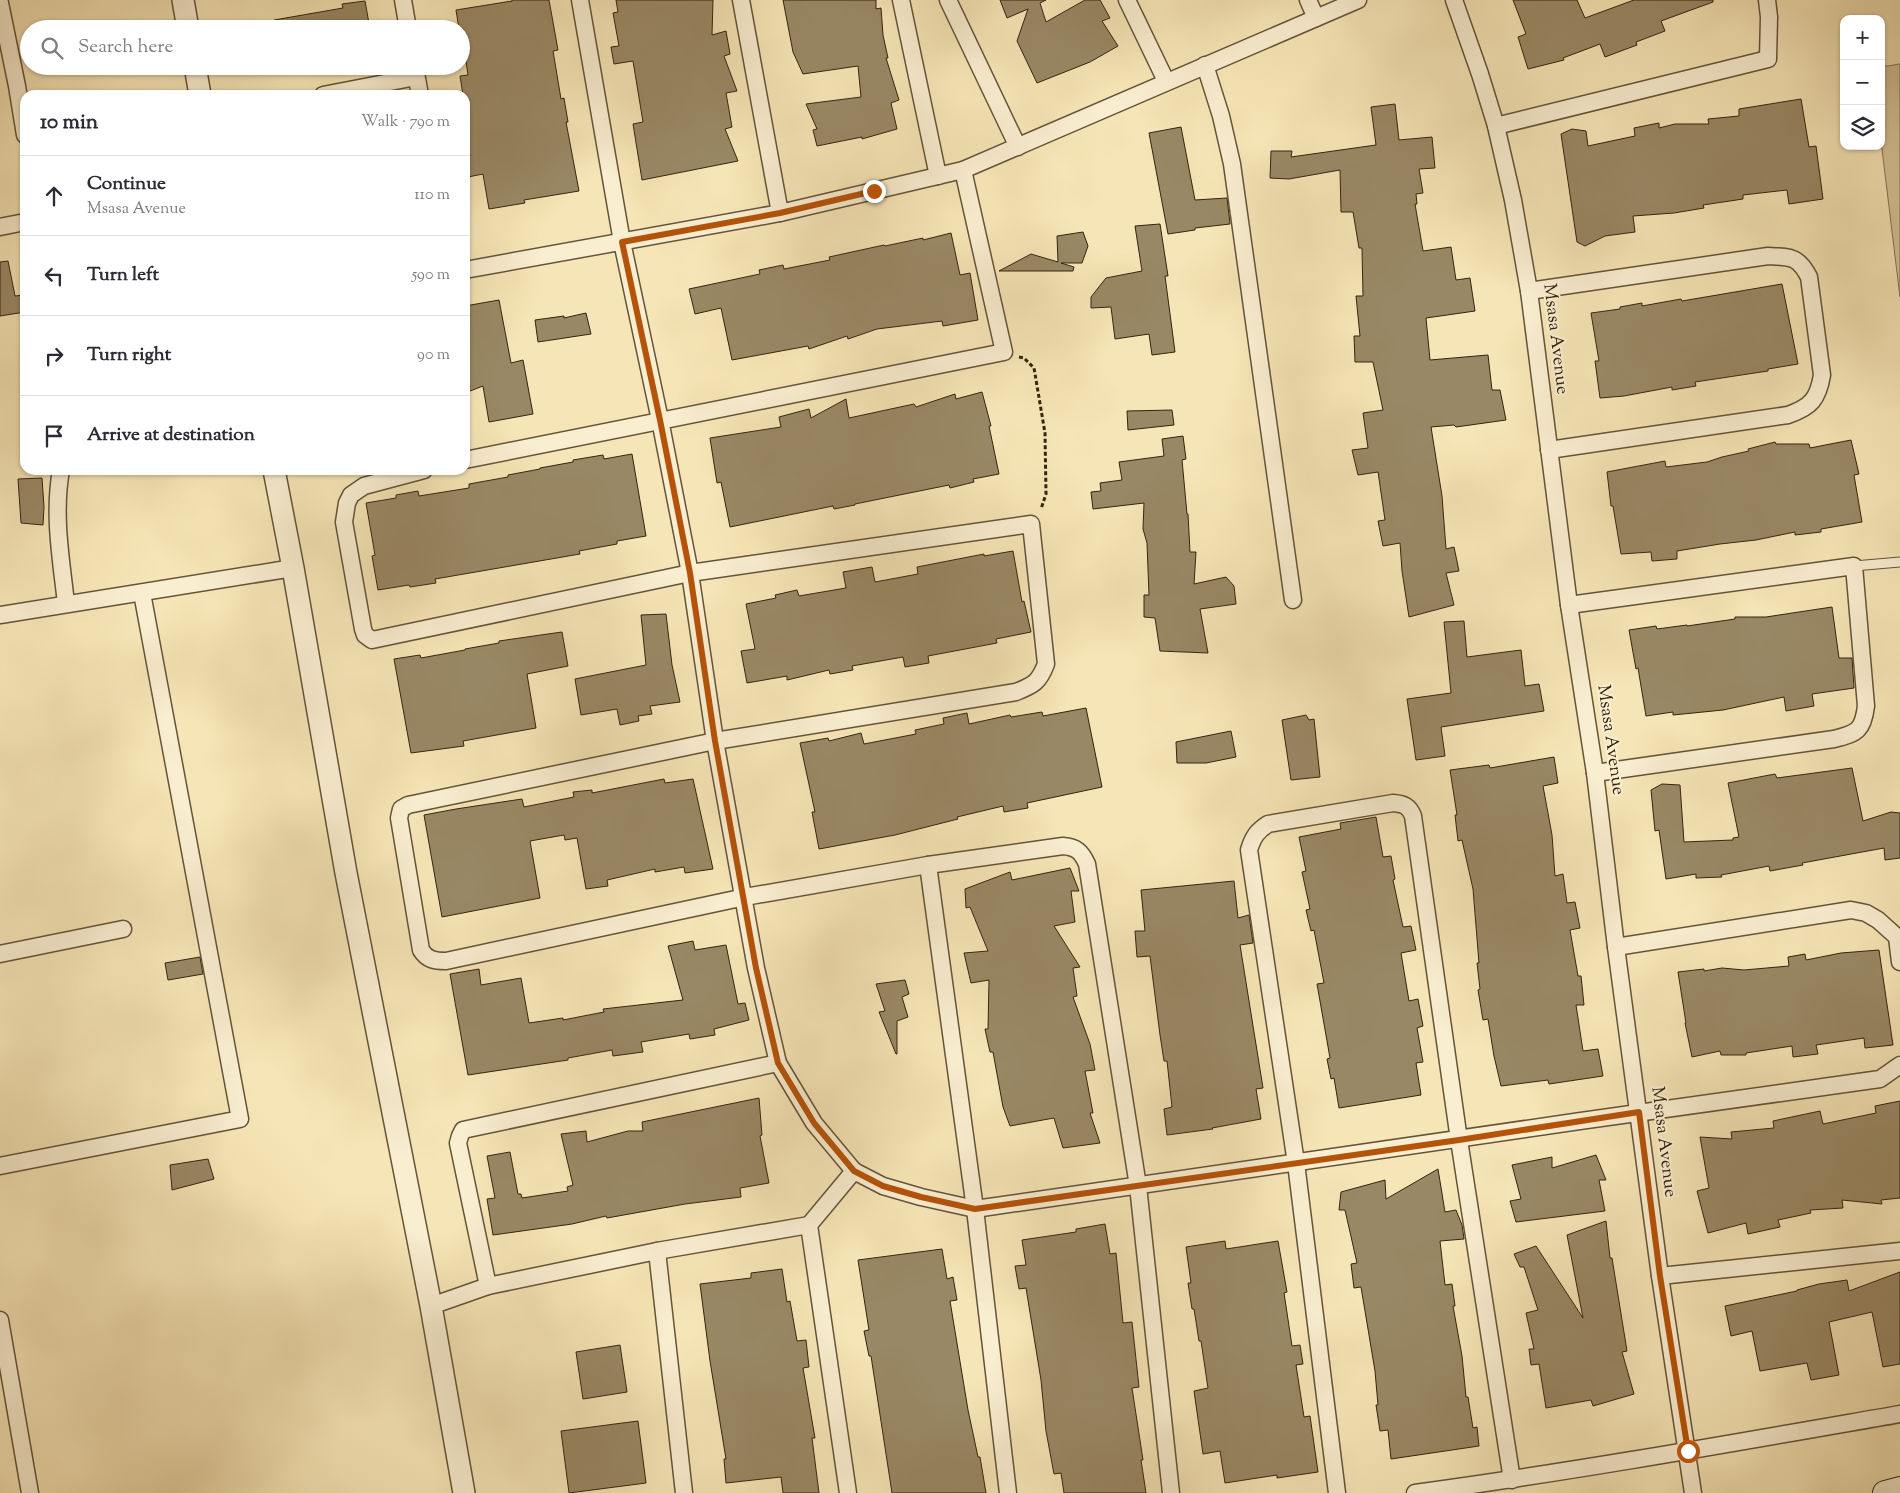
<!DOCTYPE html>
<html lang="en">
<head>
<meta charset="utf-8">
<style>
	:root { --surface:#fff; --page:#f7f7f7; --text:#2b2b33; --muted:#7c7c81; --line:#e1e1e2 }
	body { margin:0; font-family:"Sorts Mill Goudy",serif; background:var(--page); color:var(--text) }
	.controls { position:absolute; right:15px; top:15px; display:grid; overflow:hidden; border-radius:10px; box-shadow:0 1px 4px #0004 }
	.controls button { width:45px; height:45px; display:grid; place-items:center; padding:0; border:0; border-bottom:1px solid var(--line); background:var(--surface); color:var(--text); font:25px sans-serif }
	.stop { position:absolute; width:15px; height:15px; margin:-11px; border:4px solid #b45309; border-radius:50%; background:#fff }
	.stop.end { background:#b45309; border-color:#fff; box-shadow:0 1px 5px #0008 }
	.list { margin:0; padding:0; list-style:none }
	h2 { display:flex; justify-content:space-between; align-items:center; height:65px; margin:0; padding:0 20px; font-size:21px }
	h2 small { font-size:16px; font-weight:400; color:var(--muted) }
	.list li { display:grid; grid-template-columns:32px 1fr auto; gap:15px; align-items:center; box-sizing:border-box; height:80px; padding:0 20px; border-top:1px solid var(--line) }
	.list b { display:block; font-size:19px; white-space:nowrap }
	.list p { margin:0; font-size:16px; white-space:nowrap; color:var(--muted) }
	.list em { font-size:16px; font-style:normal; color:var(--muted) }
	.icon { flex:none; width:28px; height:28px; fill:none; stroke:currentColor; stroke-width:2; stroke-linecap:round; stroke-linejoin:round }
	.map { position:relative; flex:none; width:1900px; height:1493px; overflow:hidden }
	.search { position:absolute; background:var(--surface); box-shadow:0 1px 4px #0004; left:20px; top:20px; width:450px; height:55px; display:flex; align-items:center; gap:12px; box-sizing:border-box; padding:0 18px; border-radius:28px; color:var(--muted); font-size:19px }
	.panel { position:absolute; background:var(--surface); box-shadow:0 1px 4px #0004; left:20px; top:90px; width:450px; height:385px; border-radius:15px }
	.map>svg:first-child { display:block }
</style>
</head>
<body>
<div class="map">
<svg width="1900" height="1493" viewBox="0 0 1900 1493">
	<rect width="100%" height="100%" fill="#f6e5b6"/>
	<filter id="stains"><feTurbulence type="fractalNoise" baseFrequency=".004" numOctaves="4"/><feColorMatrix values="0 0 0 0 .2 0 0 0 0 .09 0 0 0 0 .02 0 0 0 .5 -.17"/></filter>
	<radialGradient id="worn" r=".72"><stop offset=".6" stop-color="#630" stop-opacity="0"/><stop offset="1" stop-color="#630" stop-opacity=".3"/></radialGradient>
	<polygon fill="#d5c499" stroke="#847454" points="1900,64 1900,297 1881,141 1881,67"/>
	<g fill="#998865" stroke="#34240e">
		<polygon points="512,0 549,0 558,50 553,51 561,99 564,98 568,122 566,122 579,191 524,200 525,203 489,209 483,174 468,177 465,160 465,156 470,156 465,127 465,95 463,95 460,76 468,75 461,29 459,29 456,10 512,1"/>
		<polygon points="616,0 713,0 712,35 726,31 730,54 724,56 737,91 726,93 732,127 725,129 738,161 642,180 633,124 643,122 633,61 614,64 611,47 619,46 613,13 618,12"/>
		<polygon points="783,0 876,0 876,9 881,8 883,35 888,58 886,58 899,100 891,103 897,129 862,139 862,137 817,146 813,130 817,129 806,104 861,97 858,66 803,74 793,52"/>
		<polygon points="1000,0 1046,0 1040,3 1046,22 1085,0 1100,0 1110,18 1102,21 1118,46 1090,62 1037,83 1017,41 1028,9 1007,18"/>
		<polygon points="1513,0 1577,0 1585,18 1634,0 1713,0 1713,2 1661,21 1665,31 1636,42 1637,45 1605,57 1600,44 1563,58 1564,60 1528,69 1518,37 1526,34"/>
		<polygon points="365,1 370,29 274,29 274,20 343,8 342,4"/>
		<polygon points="1801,99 1809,147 1816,146 1823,199 1789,204 1787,190 1743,195 1743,199 1703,205 1704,208 1674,213 1633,216 1635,232 1605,236 1585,246 1577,242 1561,134 1572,129 1586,131 1588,146 1635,136 1634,128 1659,123 1659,128 1675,124 1709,124 1708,119 1739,116 1739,109"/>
		<polygon points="1395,104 1399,140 1432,137 1435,168 1419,169 1423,193 1416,194 1417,204 1415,204 1423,251 1451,247 1456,280 1470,278 1475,311 1426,318 1430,360 1488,355 1492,390 1500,390 1506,420 1456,427 1454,425 1431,427 1442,496 1446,549 1454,547 1459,571 1446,573 1454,605 1409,617 1402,571 1400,543 1383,546 1378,521 1385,520 1378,472 1358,475 1352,450 1368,448 1363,413 1383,410 1373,362 1355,362 1354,336 1360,336 1356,296 1363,296 1362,248 1359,248 1353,212 1341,212 1340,170 1289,179 1270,178 1271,151 1292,151 1291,157 1376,145 1371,107"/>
		<polygon points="1181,127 1195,200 1227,198 1230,224 1195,228 1195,230 1168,234 1149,133"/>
		<polygon points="1160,224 1168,276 1165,276 1175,352 1152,355 1149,334 1115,339 1111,307 1091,308 1091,297 1106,278 1142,271 1135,226"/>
		<polygon points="1083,232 1088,246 1082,263 1061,263 1074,267 1073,271 999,271 1031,254 1058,262 1057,236"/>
		<polygon points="951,233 960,275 970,273 978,320 943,326 942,321 877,329 848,339 847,336 809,349 808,346 732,360 721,308 695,314 689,289 760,274 759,270 783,265 784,269 830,260 829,257 884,245 885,246 923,238 923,240"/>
		<polygon points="8,261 15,296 25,295 25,312 0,316 0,262"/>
		<polygon points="1782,284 1798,364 1768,369 1768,371 1695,382 1696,386 1672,390 1672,387 1624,396 1600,398 1595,361 1599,361 1591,313 1620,309 1620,307 1642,303 1642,306 1681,299 1682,301"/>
		<polygon points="499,300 511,363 523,360 533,414 489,422 483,386 465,393 465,306"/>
		<polygon points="586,313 591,334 538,342 535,320 564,316 564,318"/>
		<polygon points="982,392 991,426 989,426 999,474 973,479 974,482 950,488 949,485 855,504 855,505 834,509 833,506 730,527 721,482 717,483 710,438 781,427 779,417 809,409 811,418 846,399 849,418 914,404 916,407 955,394 956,399"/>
		<polygon points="1172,410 1174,425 1128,430 1127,411"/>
		<polygon points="1183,436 1186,459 1182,460 1187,514 1188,514 1190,552 1196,552 1194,584 1226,577 1234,586 1236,604 1200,609 1208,653 1160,651 1155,618 1144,617 1144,595 1149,595 1147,543 1143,529 1144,503 1093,509 1091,492 1101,491 1100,483 1122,480 1119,462 1164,456 1162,439"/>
		<polygon points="1851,440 1859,474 1854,475 1862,522 1821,529 1821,532 1795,535 1795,532 1756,540 1720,544 1677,551 1677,559 1652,561 1651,552 1621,554 1613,506 1611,506 1607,472 1665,461 1666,467 1707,462 1722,457 1749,451 1748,449 1775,442 1776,444 1809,444 1810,448"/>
		<polygon points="632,454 646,536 617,541 617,544 579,551 580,554 435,579 436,583 410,587 409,585 378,590 372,556 375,555 366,503 396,498 396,495 418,491 419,496 469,488 469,484 508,477 508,475 540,469 540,468 573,462 573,460 603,455 604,459"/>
		<polygon points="42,478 44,507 43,525 21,523 18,479"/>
		<polygon points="1013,551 1022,602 1024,601 1031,632 996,639 997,643 928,656 929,663 905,667 903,657 852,666 853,670 830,674 829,670 787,680 787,676 747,683 741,651 755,649 746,604 776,598 775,595 797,590 799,596 846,588 843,572 872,567 875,582 918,574 917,567 984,554 984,556"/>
		<polygon points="1832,607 1839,658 1852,658 1854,688 1812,694 1814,706 1786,711 1784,697 1723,710 1673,715 1673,712 1646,716 1638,668 1636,669 1629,630 1656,626 1657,629 1687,625 1687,626 1735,619 1735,617 1766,617"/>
		<polygon points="666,614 672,665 680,702 650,706 652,714 638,716 639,721 620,725 617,709 581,715 575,679 646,665 641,615"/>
		<polygon points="1464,621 1467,657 1521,650 1525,686 1539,684 1544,711 1441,727 1445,756 1416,760 1407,699 1451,693 1444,622"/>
		<polygon points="562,632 568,666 527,674 536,728 463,741 464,746 411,753 394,659 420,655 421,658 465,650 465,649 499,643 499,641"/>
		<polygon points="1086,708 1102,787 1027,803 1028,808 1004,812 1003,806 957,817 958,819 895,835 819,849 812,812 815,812 800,743 828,738 829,741 861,733 864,744 916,734 915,730 944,724 943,718 967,713 969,724 1010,715 1011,717 1042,712 1043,716"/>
		<polygon points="1306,715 1309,720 1314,719 1320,777 1291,780 1282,720"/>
		<polygon points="1231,731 1236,757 1206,763 1177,763 1176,742"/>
		<polygon points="1554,757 1558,783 1543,786 1552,835 1555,876 1563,874 1567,903 1575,902 1580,928 1570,930 1578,976 1581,976 1584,1005 1576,1005 1583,1051 1598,1049 1603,1076 1549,1084 1548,1080 1501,1086 1494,1056 1488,1019 1483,1020 1478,990 1480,989 1477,963 1479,963 1473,889 1462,840 1458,841 1455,815 1457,815 1450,770 1489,765 1490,768"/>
		<polygon points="1852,768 1863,821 1891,812 1900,813 1900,858 1885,860 1884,848 1802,863 1803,865 1770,871 1769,866 1721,875 1722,877 1696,878 1696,874 1666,879 1659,830 1655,831 1651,790 1662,784 1680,785 1684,842 1733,840 1733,838 1739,837 1728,783 1775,774 1777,778"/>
		<polygon points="664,779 665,783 693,779 713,869 685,873 684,867 655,872 655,869 607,880 608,886 586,889 577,838 565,840 564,835 530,841 540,898 442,917 424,815 456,809 522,799 524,807 574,797 573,792 592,790 592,793"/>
		<polygon points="1376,817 1383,857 1391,856 1395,879 1393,880 1403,927 1411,926 1416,950 1401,953 1409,1001 1418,999 1423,1026 1417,1028 1423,1062 1416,1063 1421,1095 1339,1108 1334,1078 1331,1079 1327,1059 1330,1058 1317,984 1324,983 1314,930 1311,931 1306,910 1310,909 1302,872 1306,871 1299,837 1341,829 1340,823"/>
		<polygon points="1070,868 1079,891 1071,891 1075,922 1054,926 1080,967 1073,968 1077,996 1073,997 1090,1044 1095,1070 1085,1071 1093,1113 1090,1113 1100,1143 1063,1148 1054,1118 1010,1126 1003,1107 993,1052 990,1052 985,1029 988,1029 989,980 971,983 964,953 988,951 970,907 966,908 965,889 1010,872 1012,880"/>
		<polygon points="1234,881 1238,918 1249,915 1253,943 1240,945 1263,1088 1256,1089 1261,1119 1212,1128 1213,1129 1167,1135 1164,1109 1172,1107 1167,1061 1164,1061 1160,1035 1150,956 1137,957 1135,931 1145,931 1141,890"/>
		<polygon points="693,941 695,950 726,945 738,1004 745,1003 749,1020 714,1029 715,1035 690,1039 689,1034 641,1042 643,1052 613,1056 612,1050 568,1058 568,1060 468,1075 450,974 479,969 481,985 521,978 529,1023 563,1018 563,1020 604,1012 603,1009 683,1000 668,946"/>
		<polygon points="1879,950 1893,1045 1865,1048 1864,1038 1816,1045 1818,1054 1793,1057 1792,1046 1746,1053 1746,1055 1721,1055 1720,1051 1692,1057 1685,1023 1686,1023 1678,972 1704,969 1704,971 1722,968 1744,970 1789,966 1788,957 1805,954 1806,960 1841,953"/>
		<polygon points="200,957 203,974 168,980 165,963"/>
		<polygon points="905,980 909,994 902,997 908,1017 897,1021 897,1054 896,1054 879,1012 885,1011 876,984"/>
		<polygon points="759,1098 762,1135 760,1136 769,1183 740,1188 741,1197 685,1204 607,1218 606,1216 572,1224 493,1235 487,1199 495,1198 487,1156 510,1152 518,1194 521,1194 522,1198 568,1191 567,1187 573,1185 561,1134 586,1131 587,1142 628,1131 643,1131 642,1122"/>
		<polygon points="1900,1101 1900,1198 1881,1200 1882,1204 1842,1200 1843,1208 1810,1210 1811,1213 1778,1220 1780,1227 1748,1234 1746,1223 1708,1233 1697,1191 1709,1188 1700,1137 1732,1139 1731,1132 1774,1128 1773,1121 1820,1111 1823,1124 1876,1113 1875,1106"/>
		<polygon points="1596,1155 1606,1180 1599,1180 1605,1211 1516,1222 1510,1201 1521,1199 1512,1165 1552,1157 1552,1168"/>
		<polygon points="208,1159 214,1179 172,1190 170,1165"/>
		<polygon points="1438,1169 1445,1212 1456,1210 1462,1225 1464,1239 1440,1241 1445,1285 1452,1284 1455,1306 1453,1306 1462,1356 1466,1397 1468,1397 1473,1428 1477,1427 1479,1446 1391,1459 1388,1430 1380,1431 1376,1405 1378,1405 1375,1371 1361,1287 1354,1288 1351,1264 1357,1263 1345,1210 1339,1210 1341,1192 1385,1180 1386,1199"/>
		<polygon points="1606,1221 1610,1258 1612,1258 1627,1351 1622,1352 1634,1394 1593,1406 1591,1400 1546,1408 1539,1364 1531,1365 1529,1349 1534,1349 1526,1313 1538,1310 1524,1267 1520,1267 1514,1254 1536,1246 1583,1318 1567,1235"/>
		<polygon points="1105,1224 1110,1254 1116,1253 1123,1323 1132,1322 1139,1387 1132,1388 1143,1460 1141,1460 1146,1493 1064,1493 1061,1473 1054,1474 1046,1431 1041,1380 1026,1288 1019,1289 1015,1266 1026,1265 1022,1240 1076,1232 1076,1229"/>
		<polygon points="1225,1241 1226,1249 1278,1241 1287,1292 1284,1293 1292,1346 1300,1345 1303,1364 1296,1365 1304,1417 1310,1416 1318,1472 1277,1478 1277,1475 1225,1483 1220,1451 1203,1454 1194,1391 1208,1388 1201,1341 1199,1341 1194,1309 1192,1309 1188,1283 1191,1283 1186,1247"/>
		<polygon points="942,1249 947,1279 953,1277 957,1300 950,1301 968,1410 978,1457 980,1457 986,1493 892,1493 871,1356 869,1356 864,1331 869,1330 858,1260"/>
		<polygon points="782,1269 787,1302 790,1301 797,1341 806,1340 809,1367 803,1368 815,1438 812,1438 819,1493 783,1493 781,1477 726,1483 724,1459 726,1459 710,1361 700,1284 751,1278 751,1273"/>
		<polygon points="1900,1272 1900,1364 1883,1367 1872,1312 1829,1322 1839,1375 1811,1380 1807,1363 1760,1371 1752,1331 1731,1336 1725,1306 1797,1291 1797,1290 1819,1284 1847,1280 1849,1291"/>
		<polygon points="620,1345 627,1392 583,1399 576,1352"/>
		<polygon points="638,1421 646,1483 569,1493 561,1431"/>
	</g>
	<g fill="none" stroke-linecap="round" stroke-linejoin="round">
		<defs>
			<polyline id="service" points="1854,566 1900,562"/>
			<g id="minor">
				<polyline points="403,0 408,29"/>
				<path d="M580,0L622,242L660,420L690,573L715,741L756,968L778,1063L814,1123L854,1171L883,1186L921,1197L975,1209C1277,1166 1578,1120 1880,1079L1900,1065"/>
				<polyline points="741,0 780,213"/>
				<polyline points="901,0 938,176"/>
				<polyline points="948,0 1018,147"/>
				<polyline points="1127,0 1166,81"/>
				<polyline points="1308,0 1316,18"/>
				<polyline points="1454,0 1480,74 1496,126 1513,200 1529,291 1569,605 1595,773 1616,947 1660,1276 1693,1493"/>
				<polyline points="0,3 17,86 25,135"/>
				<polyline points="1205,65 1221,116 1232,164 1293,600"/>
				<polyline points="415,68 420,95"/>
				<polyline points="323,95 416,77"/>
				<polyline points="1496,126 1768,59 1769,17 1767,0"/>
				<polyline points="0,227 25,222"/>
				<polyline points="465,270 780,213 963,170 1358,0"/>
				<path d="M1529,291L1768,256C1791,257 1798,256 1809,277L1822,375C1818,399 1811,407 1788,415L1549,450"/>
				<polyline points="465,460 1004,352 963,170"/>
				<path d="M61,470C53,514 61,559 66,603"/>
				<path d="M424,470L364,486L351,495L347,503L344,522L363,629L365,635L372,640L690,573L1031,524L1046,664C1039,682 1034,685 1016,692L715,741L408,805L401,809L399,818L421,950C427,960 435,961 446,961L745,897L928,865L1063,846C1076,847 1081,851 1087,864L1138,1186L1171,1493"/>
				<path d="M1569,605L1854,566L1866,706C1863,730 1858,733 1834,739L1595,773"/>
				<polyline points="0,615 293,568"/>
				<polyline points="928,865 975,1209 1008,1493"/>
				<polyline points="1616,947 1851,910 1866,913 1878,920 1897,937 1900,962"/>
				<polyline points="0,954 123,929"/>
				<polyline points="778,1063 463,1130 460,1136 458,1143 488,1286 657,1251 809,1225 854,1171"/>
				<polyline points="0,1166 240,1119 142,593"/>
				<polyline points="809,1225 848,1493"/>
				<polyline points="657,1251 684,1493"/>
				<polyline points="1660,1276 1900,1251"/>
				<polyline points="431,1306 488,1286"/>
				<polyline points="0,1320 30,1493"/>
				<path d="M1337,1493L1296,1163L1249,850C1253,837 1257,831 1268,824L1393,803C1404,804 1409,806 1413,816L1459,1140L1512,1480"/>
				<path d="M1415,1493C1577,1471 1739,1442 1900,1414"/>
			</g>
			<g id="tertiary">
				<polyline points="183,0 188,29"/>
				<polyline points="195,66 200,95"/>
				<polyline points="274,470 293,568 346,873 431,1306 464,1493"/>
			</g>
			<polyline id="secondary" points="1885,1493 1900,1489"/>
		</defs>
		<use href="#service" stroke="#645438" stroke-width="11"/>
		<use href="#minor" stroke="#645438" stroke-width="19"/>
		<use href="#tertiary" stroke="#645438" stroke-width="24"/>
		<use href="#secondary" stroke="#34240e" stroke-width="26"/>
		<polyline stroke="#34240e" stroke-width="3" stroke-dasharray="4 2.5" stroke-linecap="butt" points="1019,357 1024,358 1034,368 1045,433 1046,494 1041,509"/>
		<use href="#service" stroke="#f9eed0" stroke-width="9"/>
		<use href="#minor" stroke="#f9eed0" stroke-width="16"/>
		<use href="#tertiary" stroke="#f9eed0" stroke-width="21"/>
		<use href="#secondary" stroke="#f9eed0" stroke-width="24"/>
	</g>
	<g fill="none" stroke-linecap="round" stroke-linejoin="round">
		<polyline stroke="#b45309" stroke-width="6" points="874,191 780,213 622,242 660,420 690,573 715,741 756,968 778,1063 814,1123 854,1171 883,1186 921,1197 975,1209 1459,1140 1639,1112 1660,1276 1688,1451"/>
	</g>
	<g text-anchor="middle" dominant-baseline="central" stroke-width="4" stroke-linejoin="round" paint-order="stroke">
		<g font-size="18" fill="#34240e" stroke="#f9eed0">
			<text transform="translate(1555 339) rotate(83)">Msasa Avenue</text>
			<text transform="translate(1610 740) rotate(82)">Msasa Avenue</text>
			<text transform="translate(1663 1142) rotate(83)">Msasa Avenue</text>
		</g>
	</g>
	<rect width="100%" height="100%" filter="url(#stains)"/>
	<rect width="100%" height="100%" fill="url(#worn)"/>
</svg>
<div class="controls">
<button>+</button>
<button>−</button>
<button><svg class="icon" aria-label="layers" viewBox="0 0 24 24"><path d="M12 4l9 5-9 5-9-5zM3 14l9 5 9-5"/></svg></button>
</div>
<div class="stop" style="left:1688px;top:1451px"></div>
<div class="stop end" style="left:874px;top:191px"></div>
<div class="search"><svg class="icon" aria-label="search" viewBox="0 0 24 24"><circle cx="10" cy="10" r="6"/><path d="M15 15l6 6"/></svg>Search here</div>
<section class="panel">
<h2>10 min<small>Walk · 790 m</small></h2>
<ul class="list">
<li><svg class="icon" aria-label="ahead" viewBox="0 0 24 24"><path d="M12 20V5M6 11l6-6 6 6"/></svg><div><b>Continue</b><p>Msasa Avenue</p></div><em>110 m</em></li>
<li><svg class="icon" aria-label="left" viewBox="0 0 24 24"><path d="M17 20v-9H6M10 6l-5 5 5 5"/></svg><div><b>Turn left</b></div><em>590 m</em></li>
<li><svg class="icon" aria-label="right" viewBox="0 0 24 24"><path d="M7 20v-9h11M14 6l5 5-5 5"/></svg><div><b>Turn right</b></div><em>90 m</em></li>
<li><svg class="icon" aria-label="arrive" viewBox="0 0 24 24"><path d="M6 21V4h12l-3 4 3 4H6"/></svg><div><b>Arrive at destination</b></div></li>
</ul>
</section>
</div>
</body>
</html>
